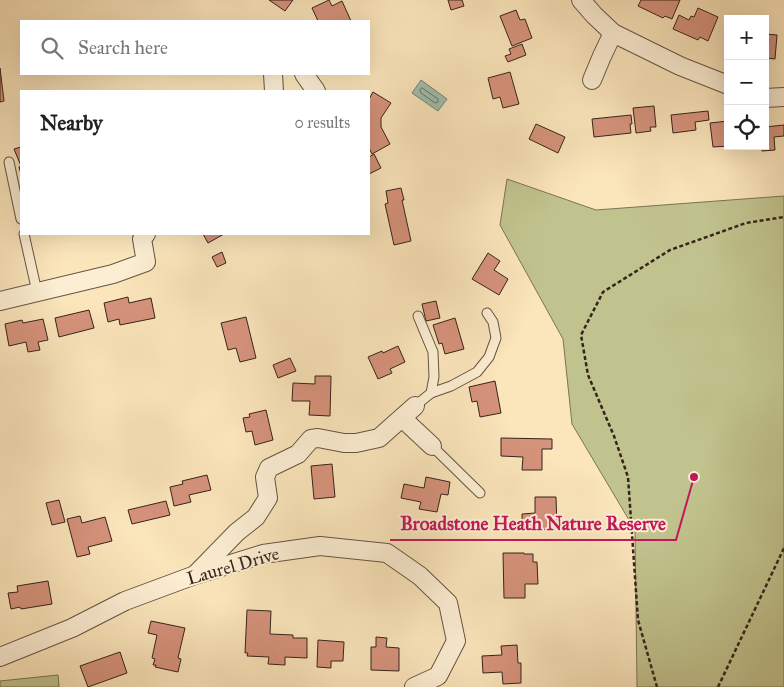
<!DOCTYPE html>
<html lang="en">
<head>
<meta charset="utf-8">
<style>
	:root { --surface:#fff; --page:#f2f2f2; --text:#222; --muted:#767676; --line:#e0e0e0 }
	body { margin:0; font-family:"IM FELL Great Primer",serif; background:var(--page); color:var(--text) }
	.controls { position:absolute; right:15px; top:15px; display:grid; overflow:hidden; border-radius:0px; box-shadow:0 5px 20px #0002 }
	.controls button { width:45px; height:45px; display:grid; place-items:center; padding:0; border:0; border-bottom:1px solid var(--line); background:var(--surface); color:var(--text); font:25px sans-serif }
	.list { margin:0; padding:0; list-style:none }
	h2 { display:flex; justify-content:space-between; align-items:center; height:65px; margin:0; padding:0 20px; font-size:21px }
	h2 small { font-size:16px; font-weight:400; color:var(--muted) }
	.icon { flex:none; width:28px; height:28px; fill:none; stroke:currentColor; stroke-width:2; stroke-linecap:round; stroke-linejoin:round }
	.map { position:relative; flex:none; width:784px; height:687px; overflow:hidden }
	.search { position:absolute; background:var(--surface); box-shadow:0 5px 20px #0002; left:20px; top:20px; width:350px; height:55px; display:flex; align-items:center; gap:12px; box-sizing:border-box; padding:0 18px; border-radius:0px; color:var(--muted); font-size:19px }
	.panel { position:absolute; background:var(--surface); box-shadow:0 5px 20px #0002; left:20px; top:90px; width:350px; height:145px; border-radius:0px }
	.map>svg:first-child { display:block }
</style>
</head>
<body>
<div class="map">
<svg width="784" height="687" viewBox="0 0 784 687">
	<rect width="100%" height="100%" fill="#fbe5bb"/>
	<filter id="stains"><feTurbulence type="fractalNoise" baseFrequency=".004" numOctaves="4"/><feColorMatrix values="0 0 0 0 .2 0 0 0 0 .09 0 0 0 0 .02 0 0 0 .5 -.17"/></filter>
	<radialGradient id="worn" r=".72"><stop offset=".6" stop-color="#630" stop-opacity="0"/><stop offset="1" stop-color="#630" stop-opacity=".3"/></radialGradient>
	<g fill="#c1c38e" stroke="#7c7354">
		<polygon points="507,179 596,210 784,196 784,687 637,687 635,530 572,424 563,339 500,225"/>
		<polygon points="58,675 59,687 0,687 0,681"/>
	</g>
	<polygon fill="#9fbfaf" stroke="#758174" points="421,80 447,99 438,111 412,93"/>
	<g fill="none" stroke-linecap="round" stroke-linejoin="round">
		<polygon stroke="#6a7165" stroke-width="1" points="422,88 438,99 438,102 435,103 421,93 420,90"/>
	</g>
	<g fill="#d6937c" stroke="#36231b">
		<polygon points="269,0 293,0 285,11"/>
		<polygon points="329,0 332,6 342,1 351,21 318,21 312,8"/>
		<polygon points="448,0 462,0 464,6 451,10"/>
		<polygon points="641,0 680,0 672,19 665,16 663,18 638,6"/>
		<polygon points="698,8 718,17 708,41 700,37 698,40 673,29 679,15 689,20 691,16 694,17"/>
		<polygon points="516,10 520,20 525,19 532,38 512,46 500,16"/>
		<polygon points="765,34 777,35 775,59 767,58 767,62 765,62"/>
		<polygon points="522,44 526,55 508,62 505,56 511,54 509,49"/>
		<polygon points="0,68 4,101 0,102"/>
		<polygon points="510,72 519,104 503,108 500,97 493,99 488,78"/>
		<polygon points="373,92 391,103 381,118 381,127 390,144 372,154 369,148 369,99"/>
		<polygon points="654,106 656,127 650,127 651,131 636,133 633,108"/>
		<polygon points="708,111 709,120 695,122 696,130 673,133 671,115"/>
		<polygon points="631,115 632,124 630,124 631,133 594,137 592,119"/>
		<polygon points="728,121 728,146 713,147 710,123"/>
		<polygon points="536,124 565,137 558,153 529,139"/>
		<polygon points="784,125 784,136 774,137 775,150 762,151 761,146 765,146 765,127"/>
		<polygon points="21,147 21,174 19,167 21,166 14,149"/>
		<polygon points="374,154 381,168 369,174 369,157"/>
		<polygon points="401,188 404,200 402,200 411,241 394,245 385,204 388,203 386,191"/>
		<polygon points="203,234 224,234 208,243"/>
		<polygon points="222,252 226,263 217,267 212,257"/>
		<polygon points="488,253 500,261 494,270 508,279 499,295 472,279"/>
		<polygon points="128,297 129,303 151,298 155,318 120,325 119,319 108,322 104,303"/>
		<polygon points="436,301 440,318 426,321 422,304"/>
		<polygon points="89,310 94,328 59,337 55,318"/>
		<polygon points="246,317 256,358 240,362 236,348 228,350 221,323"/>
		<polygon points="455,318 464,349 445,354 442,343 439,344 433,325"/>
		<polygon points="43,319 48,340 38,342 40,350 28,352 26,342 9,346 5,324 22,320 23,323"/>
		<polygon points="398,346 405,362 390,369 392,373 378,379 368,357 382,351 383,353"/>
		<polygon points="290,358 296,371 278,378 273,365"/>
		<polygon points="315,376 331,376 330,416 309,415 310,401 292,401 293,383 315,384"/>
		<polygon points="495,381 501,413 480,417 477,401 472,402 469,387"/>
		<polygon points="266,410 273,440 255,445 252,431 246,432 243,418 250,417 249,414"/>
		<polygon points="501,438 552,439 552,449 542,449 542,470 522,470 523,457 501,456"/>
		<polygon points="332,464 335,497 314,499 311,466"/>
		<polygon points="207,475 211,490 189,495 191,502 174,506 170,487 183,484 182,481"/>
		<polygon points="426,477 450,482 448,495 441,494 437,512 419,509 421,502 401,498 404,484 424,488"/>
		<polygon points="535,497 556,497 557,529 536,530 536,525 522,525 522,514 535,513"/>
		<polygon points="59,500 65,522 52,525 46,503"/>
		<polygon points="166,501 170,515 132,524 128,510"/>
		<polygon points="80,516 82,523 105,517 112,541 88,547 90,554 77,557 67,519"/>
		<polygon points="503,553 524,553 524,554 533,554 533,562 537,562 538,584 525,584 525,598 504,598"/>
		<polygon points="48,581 52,604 21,609 20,607 11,609 8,593 18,592 17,586"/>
		<polygon points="247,610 271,611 270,634 293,635 293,638 307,638 307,658 285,657 285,665 268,664 269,657 247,656 248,653 245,653"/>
		<polygon points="151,621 185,628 178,658 181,659 178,672 155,667 156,665 153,665 155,659 152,658 157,635 148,633"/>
		<polygon points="376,637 387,638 386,647 399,648 399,671 371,670 371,647 376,647"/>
		<polygon points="318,640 344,642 343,661 331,661 331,668 317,667"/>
		<polygon points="517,645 518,663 521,663 521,683 503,684 502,672 483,673 482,656 502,655 501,646"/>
		<polygon points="120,652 127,673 88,687 80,666"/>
	</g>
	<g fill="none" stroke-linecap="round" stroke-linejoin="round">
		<defs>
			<g id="lane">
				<polyline points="9,162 21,219"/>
				<polyline points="24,234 37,292"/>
				<polyline points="431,393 451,386 477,372 489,357 496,338 493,322 487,313"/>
				<polyline points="415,406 431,393 434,377 433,352 418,316"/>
				<polyline points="432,446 480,493"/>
			</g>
			<g id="street">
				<polyline points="581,0 594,15 613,33 680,66 728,85"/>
				<polyline points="273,74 274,91"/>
				<polyline points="304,74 316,91"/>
				<polyline points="592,80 602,56 613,33"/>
				<polyline points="765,98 784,97"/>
				<polyline points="0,301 113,274 146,262 142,239 146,234"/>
				<polyline points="402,418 432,446"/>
				<polyline points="197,573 237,532 256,517 268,498 265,477 269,468 298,454 311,439 318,438 344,443 356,443 379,438 415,406"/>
				<polyline points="0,657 72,628 125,601 195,575 263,554 320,546 387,553 420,576 448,603 456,641 438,676 414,687"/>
			</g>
		</defs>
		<use href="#lane" stroke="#675443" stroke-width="11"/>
		<use href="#street" stroke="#675443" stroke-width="20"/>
		<g stroke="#36231b" stroke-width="2.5" stroke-dasharray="4 2.5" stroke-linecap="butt">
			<polyline points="657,687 638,620 628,477 614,436 588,375 581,335 603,292 670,250 746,223 784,217"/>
			<polyline points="718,687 784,548"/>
		</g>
		<use href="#lane" stroke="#fceed3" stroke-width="9"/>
		<use href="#street" stroke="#fceed3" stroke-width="18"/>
	</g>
	<g text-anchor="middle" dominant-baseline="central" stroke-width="4" stroke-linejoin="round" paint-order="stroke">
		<g font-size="18" fill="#36231b" stroke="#fceed3">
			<text transform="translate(233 566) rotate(-16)">Laurel Drive</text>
		</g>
	</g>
	<path fill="none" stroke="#c2185b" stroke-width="2" d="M694 477L676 540H390"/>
	<circle fill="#c2185b" stroke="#fceed3" stroke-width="2" cx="694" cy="477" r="5"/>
	<g font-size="19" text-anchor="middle" font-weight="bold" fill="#c2185b" stroke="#fceed3" stroke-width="4" stroke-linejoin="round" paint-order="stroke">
		<text x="533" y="530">Broadstone Heath Nature Reserve</text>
	</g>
	<rect width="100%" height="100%" filter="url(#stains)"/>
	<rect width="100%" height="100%" fill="url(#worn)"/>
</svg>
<div class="controls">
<button>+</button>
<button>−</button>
<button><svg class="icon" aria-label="locate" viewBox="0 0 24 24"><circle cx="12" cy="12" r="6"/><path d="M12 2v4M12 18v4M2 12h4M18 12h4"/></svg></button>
</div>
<div class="search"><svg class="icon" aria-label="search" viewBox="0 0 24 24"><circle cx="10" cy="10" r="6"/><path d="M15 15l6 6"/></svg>Search here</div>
<section class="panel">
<h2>Nearby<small>0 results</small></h2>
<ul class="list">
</ul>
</section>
</div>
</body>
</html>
